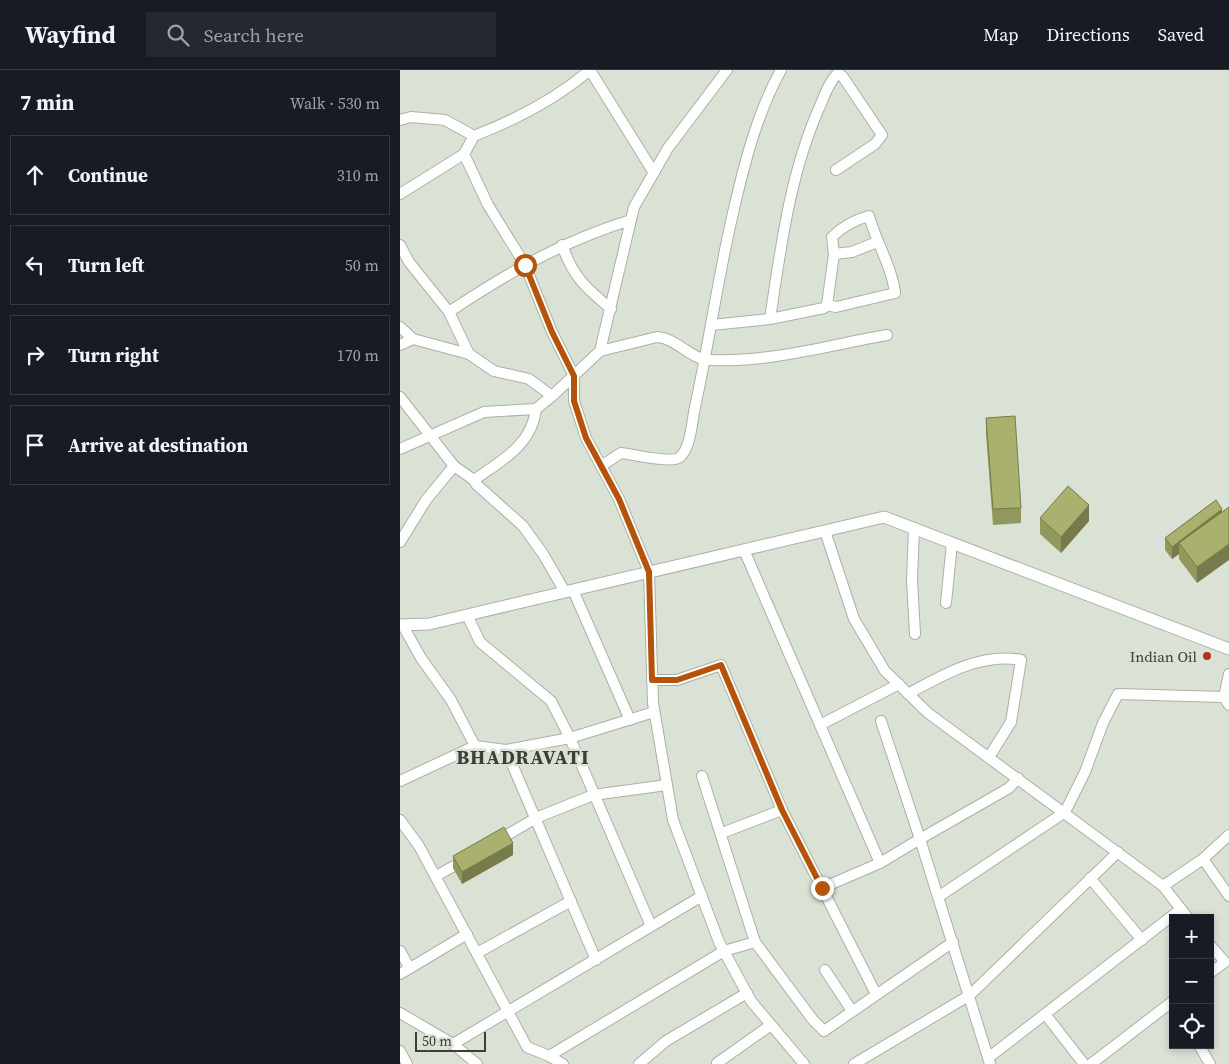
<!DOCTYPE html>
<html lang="en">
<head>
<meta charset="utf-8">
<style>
	:root { --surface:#171b24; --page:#242831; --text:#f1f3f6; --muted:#9ea1a6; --line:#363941 }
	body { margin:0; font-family:"Source Serif 4",serif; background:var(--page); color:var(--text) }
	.controls { position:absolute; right:15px; bottom:15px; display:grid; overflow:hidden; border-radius:0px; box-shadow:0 2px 8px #0003 }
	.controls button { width:45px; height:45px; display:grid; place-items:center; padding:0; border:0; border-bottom:1px solid var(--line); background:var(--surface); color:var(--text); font:25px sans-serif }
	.scale { position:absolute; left:15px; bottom:12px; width:71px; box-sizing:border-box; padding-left:5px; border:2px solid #3b3e39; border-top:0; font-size:14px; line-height:18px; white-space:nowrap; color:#3b3e39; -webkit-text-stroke:4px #dae2d6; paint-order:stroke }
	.stop { position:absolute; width:15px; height:15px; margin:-11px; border:4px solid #b45309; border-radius:50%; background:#fff }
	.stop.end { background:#b45309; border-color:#fff; box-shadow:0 1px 5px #0008 }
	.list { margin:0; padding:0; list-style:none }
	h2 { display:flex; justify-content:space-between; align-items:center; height:65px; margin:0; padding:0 20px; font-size:21px }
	h2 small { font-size:16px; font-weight:400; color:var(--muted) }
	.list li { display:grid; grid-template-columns:32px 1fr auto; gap:15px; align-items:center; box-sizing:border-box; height:80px; margin:0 10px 10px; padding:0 10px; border:1px solid var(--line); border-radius:0px }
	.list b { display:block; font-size:19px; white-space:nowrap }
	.list em { font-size:16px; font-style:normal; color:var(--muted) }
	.icon { flex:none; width:28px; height:28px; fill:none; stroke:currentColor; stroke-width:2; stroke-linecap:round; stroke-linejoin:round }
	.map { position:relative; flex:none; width:829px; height:994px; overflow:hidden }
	header { display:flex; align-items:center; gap:30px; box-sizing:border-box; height:70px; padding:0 25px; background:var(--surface); border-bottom:1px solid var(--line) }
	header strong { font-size:24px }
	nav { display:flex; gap:28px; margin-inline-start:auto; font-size:18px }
	.search { width:350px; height:45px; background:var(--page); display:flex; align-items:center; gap:12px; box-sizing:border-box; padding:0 18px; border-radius:0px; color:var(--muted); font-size:19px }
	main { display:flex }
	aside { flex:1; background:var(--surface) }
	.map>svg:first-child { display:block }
</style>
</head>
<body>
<header>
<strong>Wayfind</strong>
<div class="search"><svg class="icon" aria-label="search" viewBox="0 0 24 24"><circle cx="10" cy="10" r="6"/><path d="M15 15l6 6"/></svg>Search here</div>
<nav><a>Map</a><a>Directions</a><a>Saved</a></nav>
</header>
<main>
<aside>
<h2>7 min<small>Walk · 530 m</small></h2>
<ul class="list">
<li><svg class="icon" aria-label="ahead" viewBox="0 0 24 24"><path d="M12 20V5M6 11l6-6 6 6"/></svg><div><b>Continue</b></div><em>310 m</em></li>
<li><svg class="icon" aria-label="left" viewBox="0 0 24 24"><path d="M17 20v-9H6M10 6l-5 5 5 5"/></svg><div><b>Turn left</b></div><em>50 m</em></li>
<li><svg class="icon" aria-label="right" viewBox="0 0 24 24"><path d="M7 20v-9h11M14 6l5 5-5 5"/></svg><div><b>Turn right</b></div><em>170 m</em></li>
<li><svg class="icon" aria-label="arrive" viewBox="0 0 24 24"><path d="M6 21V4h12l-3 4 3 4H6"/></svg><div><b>Arrive at destination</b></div></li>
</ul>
</aside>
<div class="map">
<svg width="829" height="994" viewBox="0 0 829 994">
	<rect width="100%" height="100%" fill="#dae2d6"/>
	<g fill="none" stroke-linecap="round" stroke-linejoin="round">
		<defs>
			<g id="minor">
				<polyline points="190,0 254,103"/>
				<polyline points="0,50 11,47 45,50 74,66 64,84 88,135 125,195 152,262 174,306 174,331 186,368 219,429 249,502 253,633 273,750 319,872 351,931 404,994"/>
				<path d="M74,66C115,50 156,29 190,0"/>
				<polyline points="0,124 64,84"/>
				<polyline points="0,175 9,192 49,242 69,284"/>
				<path d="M162,175C173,207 186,218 211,239"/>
				<polyline points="434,184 452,182 477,172"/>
				<path d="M49,242C107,203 165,170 231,150"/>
				<path d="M370,249C381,176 390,103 420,36C425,24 429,12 438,3L443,7L482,65L475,74L436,100"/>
				<path d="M312,255L370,249L424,238L427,235L436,237L495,223C492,197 476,172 469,146C454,150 443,156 432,167L434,184L427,235"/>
				<polyline points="0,257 13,269 69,284 94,301 129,309 152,326 200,281 234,137 268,78 327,0"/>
				<polyline points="0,275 13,269"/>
				<path d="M200,281L257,267C276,268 292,290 309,290C368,293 429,275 487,265"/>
				<polyline points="0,327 54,396 74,410 76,414 123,456 143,484 165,522"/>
				<polyline points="0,379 84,342 136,339 152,326"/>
				<path d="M201,396L221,383C232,384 273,394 280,387C291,377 292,351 295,337C309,273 318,207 333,143C344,95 357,43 381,0"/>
				<path d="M74,410C101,391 132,375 136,339"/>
				<polyline points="514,458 512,510 515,564"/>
				<polyline points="425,461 454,549 485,601 528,643 763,816 788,848"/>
				<polyline points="0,472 26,430 54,396"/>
				<polyline points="344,480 480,793 520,769 590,994"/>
				<polyline points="173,520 230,650"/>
				<polyline points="546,533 552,473"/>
				<polyline points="67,545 80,572 151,631 170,668 251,856"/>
				<polyline points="3,556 21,588 51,630 75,676"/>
				<polyline points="829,604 824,627 829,635"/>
				<polyline points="252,610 277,610 321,595 382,740 476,924"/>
				<path d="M508,624C542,605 582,582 621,590L611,652L589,687"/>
				<polyline points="481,651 520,769 609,718 618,708"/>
				<polyline points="420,655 499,614"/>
				<polyline points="302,706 355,872 413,950 424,961 553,872"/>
				<polyline points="0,711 75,676 106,680"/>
				<polyline points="0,750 19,776 127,977 149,986"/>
				<polyline points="322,763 382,740"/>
				<polyline points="97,771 136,748 193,725 267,715"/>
				<polyline points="803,789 829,826"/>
				<polyline points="36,806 63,791"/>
				<polyline points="690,808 742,870"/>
				<polyline points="763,816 803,789 829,765"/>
				<polyline points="422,818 480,793"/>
				<polyline points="538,827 665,742 685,702 703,653 718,624 824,627"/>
				<polyline points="810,875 825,892 810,903"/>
				<polyline points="0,881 9,897"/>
				<polyline points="77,883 171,831"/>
				<polyline points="196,890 106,680 170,668 254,642"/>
				<polyline points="425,900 452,941"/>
				<polyline points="0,904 67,864"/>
				<polyline points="0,943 53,974 77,994"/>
				<polyline points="645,944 684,994"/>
				<polyline points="53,974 302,826"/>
				<polyline points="799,975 810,994"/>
				<polyline points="0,981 7,994"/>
				<polyline points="588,988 781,839"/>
				<polyline points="317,993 371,955"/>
				<polyline points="163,994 149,986 324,881 355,872"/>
				<polyline points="239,994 266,971 347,923"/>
				<polyline points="454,994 570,925 718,782"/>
				<polyline points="691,994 773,931"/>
			</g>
			<polyline id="tertiary" points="0,555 29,554 484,447 829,579"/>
		</defs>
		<use href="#minor" stroke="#aab1a6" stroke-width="12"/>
		<use href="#tertiary" stroke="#aab1a6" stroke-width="13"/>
		<use href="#minor" stroke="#fff" stroke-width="10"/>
		<use href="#tertiary" stroke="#fff" stroke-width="11"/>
	</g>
	<g fill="#92975e">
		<polygon points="586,348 621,438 621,453 593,455 586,364"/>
		<polygon points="816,430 797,513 779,489 779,484 772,489 765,480 765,468"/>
		<polygon points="640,448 689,451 661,483 640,464"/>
		<polygon points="113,785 62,814 53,798 53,786"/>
	</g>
	<g fill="#777b4c">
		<polygon points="689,435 689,451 661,483 661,467"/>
		<polygon points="822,439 822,451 779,473 779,484 772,489 772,477"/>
		<polygon points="829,474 829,490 797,513 797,497"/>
		<polygon points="113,773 113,785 62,814 62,802"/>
	</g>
	<g fill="#aab06d" stroke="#777b4c">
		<polygon points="615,346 621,438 593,439 586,348"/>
		<polygon points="668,416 689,435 661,467 640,448"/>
		<polygon points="816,430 822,439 772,477 765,468"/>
		<polygon points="829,437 829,474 797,497 779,473"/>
		<polygon points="104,757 113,773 62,802 53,786"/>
	</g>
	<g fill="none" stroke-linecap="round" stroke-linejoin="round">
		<polyline stroke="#b45309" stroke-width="6" points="125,195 152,262 174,306 174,331 186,368 219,429 249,502 252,610 277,610 321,595 382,740 422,818"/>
	</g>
	<circle fill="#b92b21" stroke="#dae2d6" stroke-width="2" cx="807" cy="586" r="5"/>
	<g text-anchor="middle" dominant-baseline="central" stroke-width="5" stroke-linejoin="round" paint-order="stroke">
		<g font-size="15" fill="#3b3e39" stroke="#dae2d6" text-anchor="end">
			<text x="797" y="586">Indian Oil</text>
		</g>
		<g font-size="20" font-weight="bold" letter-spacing="1" fill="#3a4036" stroke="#dae2d6">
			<text x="123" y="687">BHADRAVATI</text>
		</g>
	</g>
</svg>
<div class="controls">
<button>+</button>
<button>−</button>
<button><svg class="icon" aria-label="locate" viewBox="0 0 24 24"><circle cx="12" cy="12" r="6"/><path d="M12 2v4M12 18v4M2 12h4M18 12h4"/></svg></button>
</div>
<div class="scale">50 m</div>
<div class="stop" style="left:125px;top:195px"></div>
<div class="stop end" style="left:422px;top:818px"></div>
</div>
</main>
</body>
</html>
